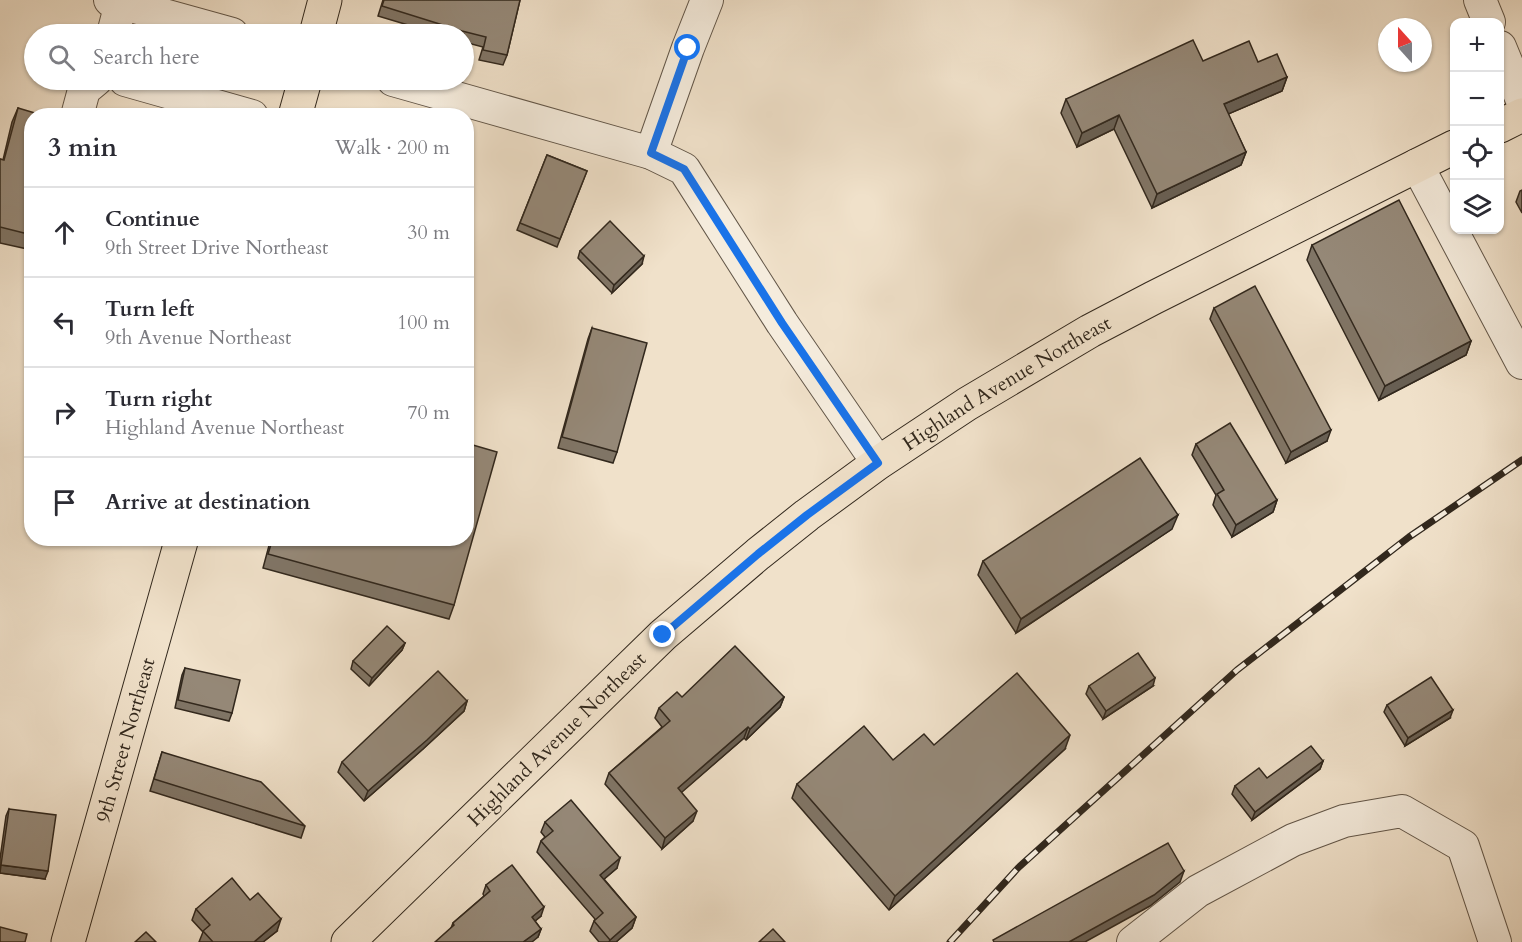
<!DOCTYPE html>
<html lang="en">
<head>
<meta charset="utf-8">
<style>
	:root { --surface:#fff; --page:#f2f2f3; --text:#2b2b33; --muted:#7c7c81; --line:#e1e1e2 }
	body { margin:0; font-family:Cardo,serif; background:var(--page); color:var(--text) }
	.controls { position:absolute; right:18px; top:18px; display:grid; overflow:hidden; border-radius:12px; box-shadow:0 2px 4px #0004 }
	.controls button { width:54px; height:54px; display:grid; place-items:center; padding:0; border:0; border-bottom:2px solid var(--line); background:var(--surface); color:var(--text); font:30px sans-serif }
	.compass { position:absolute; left:1378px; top:18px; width:54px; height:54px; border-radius:50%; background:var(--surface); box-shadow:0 2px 4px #0004; rotate:339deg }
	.stop { position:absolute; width:18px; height:18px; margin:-14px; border:4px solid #1a73e8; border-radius:50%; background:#fff }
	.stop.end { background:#1a73e8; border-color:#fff; box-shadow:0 2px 6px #0008 }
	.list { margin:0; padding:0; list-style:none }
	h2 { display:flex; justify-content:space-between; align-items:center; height:78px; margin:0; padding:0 24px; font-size:26px }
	h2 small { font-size:20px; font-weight:400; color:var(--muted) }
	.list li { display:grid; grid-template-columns:39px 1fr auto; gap:18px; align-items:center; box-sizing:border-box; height:90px; padding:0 24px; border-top:2px solid var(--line) }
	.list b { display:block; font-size:22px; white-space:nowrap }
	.list p { margin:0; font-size:20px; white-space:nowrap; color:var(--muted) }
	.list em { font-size:20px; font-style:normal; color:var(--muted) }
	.icon { flex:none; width:33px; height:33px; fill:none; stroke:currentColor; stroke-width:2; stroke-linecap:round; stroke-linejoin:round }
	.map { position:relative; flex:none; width:1522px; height:942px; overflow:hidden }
	.search { position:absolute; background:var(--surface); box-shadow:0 2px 4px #0004; left:24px; top:24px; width:450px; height:66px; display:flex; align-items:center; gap:15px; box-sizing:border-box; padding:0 21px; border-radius:33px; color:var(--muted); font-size:22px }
	.panel { position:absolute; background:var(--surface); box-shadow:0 2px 4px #0004; left:24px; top:108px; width:450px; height:438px; border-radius:24px }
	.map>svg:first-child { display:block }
</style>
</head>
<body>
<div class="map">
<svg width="1522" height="942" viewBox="0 0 1522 942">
	<rect width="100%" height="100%" fill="#f0e1ca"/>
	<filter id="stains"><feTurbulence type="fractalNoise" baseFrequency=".00333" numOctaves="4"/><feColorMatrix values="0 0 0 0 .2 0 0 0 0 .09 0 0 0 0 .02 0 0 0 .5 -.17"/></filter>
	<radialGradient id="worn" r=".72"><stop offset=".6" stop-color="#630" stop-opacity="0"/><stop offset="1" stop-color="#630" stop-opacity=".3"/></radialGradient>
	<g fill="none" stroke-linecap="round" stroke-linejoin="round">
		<defs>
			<g id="minor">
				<polyline points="110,0 232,34"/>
				<polyline points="1480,0 1489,22"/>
				<polyline points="113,34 121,3"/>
				<polyline points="1500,47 1522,100"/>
				<polyline points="125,80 252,116"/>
				<polyline points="393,80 651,153 684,169 782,323 878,463"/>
				<polyline points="77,116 84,90 96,80"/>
				<polyline points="651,153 688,48 707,0"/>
				<polyline points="1417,165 1522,363"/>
				<polyline points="1133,942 1198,891 1293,840 1344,821 1402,811 1463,846 1495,942"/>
			</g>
			<g id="major">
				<polyline points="316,34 325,0"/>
				<polyline points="295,116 305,80"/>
				<polyline points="1500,126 1522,115"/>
				<path id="s1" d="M68,942L182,538"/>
				<path id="s2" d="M348,942L663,635L758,554L807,515L878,463L967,404L1090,331L1153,298L1454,147"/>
			</g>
		</defs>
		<use href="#minor" stroke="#625648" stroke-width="34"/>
		<use href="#major" stroke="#32281d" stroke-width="35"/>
		<use href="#minor" stroke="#f5ecdd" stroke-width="32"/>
		<use href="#major" stroke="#f0e1ca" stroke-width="33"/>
		<defs>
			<polyline id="rail" points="950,942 1018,868 1237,670 1409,537 1522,460"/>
		</defs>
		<use href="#rail" stroke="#32281d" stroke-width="7"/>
		<use href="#rail" stroke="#f5ecdd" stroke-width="4.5" stroke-dasharray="14" stroke-linecap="butt"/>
	</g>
	<g fill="#807566" stroke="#32281d" stroke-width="1.5">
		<polygon points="383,0 520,0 507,55 503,65 479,60 483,47 464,42 464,34 438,34 378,16"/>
		<polygon points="1203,61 1258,62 1287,77 1282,91 1228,114 1246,152 1241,165 1152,208 1114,129 1077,147 1061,113 1066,99"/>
		<polygon points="18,108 32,116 32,250 0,243 0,159 3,160 12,122"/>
		<polygon points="547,155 587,171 557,247 517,230"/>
		<polygon points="1522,190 1522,213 1516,202 1520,191"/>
		<polygon points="1312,245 1471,341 1466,355 1379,400 1307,260"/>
		<polygon points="580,251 642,264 612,293 578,258"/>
		<polygon points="1214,308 1327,441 1286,463 1210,319"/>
		<polygon points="592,328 617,452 613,463 558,448 588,339"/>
		<polygon points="1196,444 1277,500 1273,512 1232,537 1213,505 1216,495 1192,455"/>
		<polygon points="1172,529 1016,633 978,575 983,561"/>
		<polygon points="271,538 466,538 454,605 449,619 263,568"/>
		<polygon points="405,643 402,650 369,686 351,669 353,661"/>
		<polygon points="185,668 232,713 229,721 175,708 182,675"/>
		<polygon points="1089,686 1153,686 1103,719 1086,694"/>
		<polygon points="682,697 784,697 780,707 746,740 744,738 681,792 693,821 662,849 605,784 609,773 662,727 655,718 659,708"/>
		<polygon points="467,701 464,711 423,749 364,801 338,772 342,762"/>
		<polygon points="1387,705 1450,718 1405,746 1384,712"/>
		<polygon points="934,745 1065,749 889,910 792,798 797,784 893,760"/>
		<polygon points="162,752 305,826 301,838 150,791"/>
		<polygon points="1323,761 1320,769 1252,820 1232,794 1235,786 1267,778"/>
		<polygon points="9,809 45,879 0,873 0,859 6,816"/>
		<polygon points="545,822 617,868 604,879 636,917 632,928 616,942 599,942 590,931 594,921 595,919 537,852 541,841 545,837 541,832"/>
		<polygon points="486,885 541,916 535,921 541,929 538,937 451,928 453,923 484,896 483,894"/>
		<polygon points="196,909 277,931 263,942 199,942 203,932 192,920"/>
	</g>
	<g fill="#685f53" stroke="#32281d" stroke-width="1.5">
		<polygon points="1287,77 1282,91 1219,118 1224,104"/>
		<polygon points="1119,115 1114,129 1077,147 1082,133"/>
		<polygon points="1246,152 1241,165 1152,208 1157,194"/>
		<polygon points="644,256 642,264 612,293 614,285"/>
		<polygon points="1471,341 1466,355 1379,400 1385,386"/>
		<polygon points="1331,430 1327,441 1286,463 1291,452"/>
		<polygon points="1277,500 1273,512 1232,537 1236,525"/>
		<polygon points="1178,515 1172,529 1016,633 1021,619"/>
		<polygon points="405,643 402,650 369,686 372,678"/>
		<polygon points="1155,678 1153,686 1103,719 1106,711"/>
		<polygon points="784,697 780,707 746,740 750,729"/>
		<polygon points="467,701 464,711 423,749 364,801 368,791"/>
		<polygon points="1453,710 1450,718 1405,746 1408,738"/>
		<polygon points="748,727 744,738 674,799 678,788"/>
		<polygon points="1070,735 1065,749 889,910 895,896"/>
		<polygon points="1323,761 1320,769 1252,820 1255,812"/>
		<polygon points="697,811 693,821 662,849 665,838"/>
		<polygon points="620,858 617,868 596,886 600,875"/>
		<polygon points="1,865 48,871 45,879 0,873"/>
		<polygon points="1184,871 1180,882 1150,906 1085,942 1069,942"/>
		<polygon points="544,907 541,916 529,926 532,917"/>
		<polygon points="636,917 632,928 616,942 609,942 610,940"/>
		<polygon points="281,919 277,931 263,942 254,942"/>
		<polygon points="541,929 538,937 532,942 523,942"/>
	</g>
	<g fill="#958877" stroke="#32281d" stroke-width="1.5">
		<polygon points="384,0 520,0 507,55 483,50 486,37 462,31 382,6"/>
		<polygon points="1193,40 1203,61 1249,41 1258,62 1277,54 1287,77 1224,104 1246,152 1157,194 1119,115 1082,133 1066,99"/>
		<polygon points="18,108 45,116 32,116 32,235 0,227 0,159 4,160"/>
		<polygon points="547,155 587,171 560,239 520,223"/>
		<polygon points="1399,200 1471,341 1385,386 1312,245"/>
		<polygon points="610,221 644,256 614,285 580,251"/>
		<polygon points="1255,286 1331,430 1291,452 1214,308"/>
		<polygon points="592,328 647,343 617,452 562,437"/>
		<polygon points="1230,423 1277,500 1236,525 1217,494 1224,490 1196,444"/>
		<polygon points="466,443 497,452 454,605 268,554 273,538 466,538"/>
		<polygon points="1140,458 1178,515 1021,619 983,561"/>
		<polygon points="387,626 405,643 372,678 353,661"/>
		<polygon points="735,646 784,697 750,729 748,727 678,788 697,811 665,838 609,773 670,721 659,708 677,692 682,697"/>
		<polygon points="1138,653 1155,678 1106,711 1089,686"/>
		<polygon points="185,668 240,680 232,713 178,700"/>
		<polygon points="438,671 467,701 427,740 368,791 342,762"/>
		<polygon points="1017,673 1070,735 895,896 797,784 864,726 893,760 924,734 934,745"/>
		<polygon points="1431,677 1453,710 1408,738 1387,705"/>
		<polygon points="1311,746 1323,761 1255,812 1235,786 1259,768 1267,778"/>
		<polygon points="162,752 261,782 305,826 154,779"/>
		<polygon points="571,800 620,858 600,875 636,917 610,940 594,921 603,913 541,841 553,831 545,822"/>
		<polygon points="9,809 56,815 48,871 1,865"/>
		<polygon points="1168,843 1184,871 1154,895 1069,942 994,942 993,940"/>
		<polygon points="512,865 544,907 532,917 541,929 523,942 435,942 454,925 453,923 490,891 486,885"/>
		<polygon points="232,878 250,900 258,893 281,919 254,942 213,942 203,931 210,925 196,909"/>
		<polygon points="0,927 27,934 25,942 0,942"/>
		<polygon points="773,929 785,942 759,942"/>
		<polygon points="146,932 156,942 135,942"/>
	</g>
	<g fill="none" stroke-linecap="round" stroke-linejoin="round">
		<polyline stroke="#1a73e8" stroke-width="8" points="663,635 758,554 807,515 878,463 782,323 684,169 651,153 688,48"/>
	</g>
	<g text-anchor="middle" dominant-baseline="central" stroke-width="6" stroke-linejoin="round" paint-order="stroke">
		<g font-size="20" fill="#32281d" stroke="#f5ecdd">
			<text stroke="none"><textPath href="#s2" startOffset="867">Highland Avenue Northeast</textPath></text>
			<text stroke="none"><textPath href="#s2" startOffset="291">Highland Avenue Northeast</textPath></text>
			<text stroke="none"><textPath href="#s1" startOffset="210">9th Street Northeast</textPath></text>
		</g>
	</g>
	<rect width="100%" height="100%" filter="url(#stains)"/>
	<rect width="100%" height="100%" fill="url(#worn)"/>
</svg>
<div class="controls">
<button>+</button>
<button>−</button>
<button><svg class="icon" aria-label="locate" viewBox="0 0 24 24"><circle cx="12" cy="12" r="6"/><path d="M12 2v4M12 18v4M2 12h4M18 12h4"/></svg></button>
<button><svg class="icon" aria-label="layers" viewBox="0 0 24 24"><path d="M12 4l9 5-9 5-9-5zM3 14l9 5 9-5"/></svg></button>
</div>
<svg class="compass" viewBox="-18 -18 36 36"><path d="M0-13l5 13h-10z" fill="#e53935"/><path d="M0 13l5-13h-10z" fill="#7c7c81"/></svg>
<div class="stop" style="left:688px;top:48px"></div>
<div class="stop end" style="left:663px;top:635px"></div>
<div class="search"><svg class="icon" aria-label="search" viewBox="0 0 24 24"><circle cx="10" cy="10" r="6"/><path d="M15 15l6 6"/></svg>Search here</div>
<section class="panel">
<h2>3 min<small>Walk · 200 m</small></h2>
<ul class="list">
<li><svg class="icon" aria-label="ahead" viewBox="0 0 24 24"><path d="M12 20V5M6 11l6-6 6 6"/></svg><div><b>Continue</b><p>9th Street Drive Northeast</p></div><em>30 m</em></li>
<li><svg class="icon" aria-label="left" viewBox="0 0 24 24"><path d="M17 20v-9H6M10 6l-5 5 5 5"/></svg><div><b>Turn left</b><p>9th Avenue Northeast</p></div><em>100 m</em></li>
<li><svg class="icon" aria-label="right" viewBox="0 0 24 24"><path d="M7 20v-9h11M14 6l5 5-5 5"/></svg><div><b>Turn right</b><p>Highland Avenue Northeast</p></div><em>70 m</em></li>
<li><svg class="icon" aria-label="arrive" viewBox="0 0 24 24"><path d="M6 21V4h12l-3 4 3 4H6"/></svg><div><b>Arrive at destination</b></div></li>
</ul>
</section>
</div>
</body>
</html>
